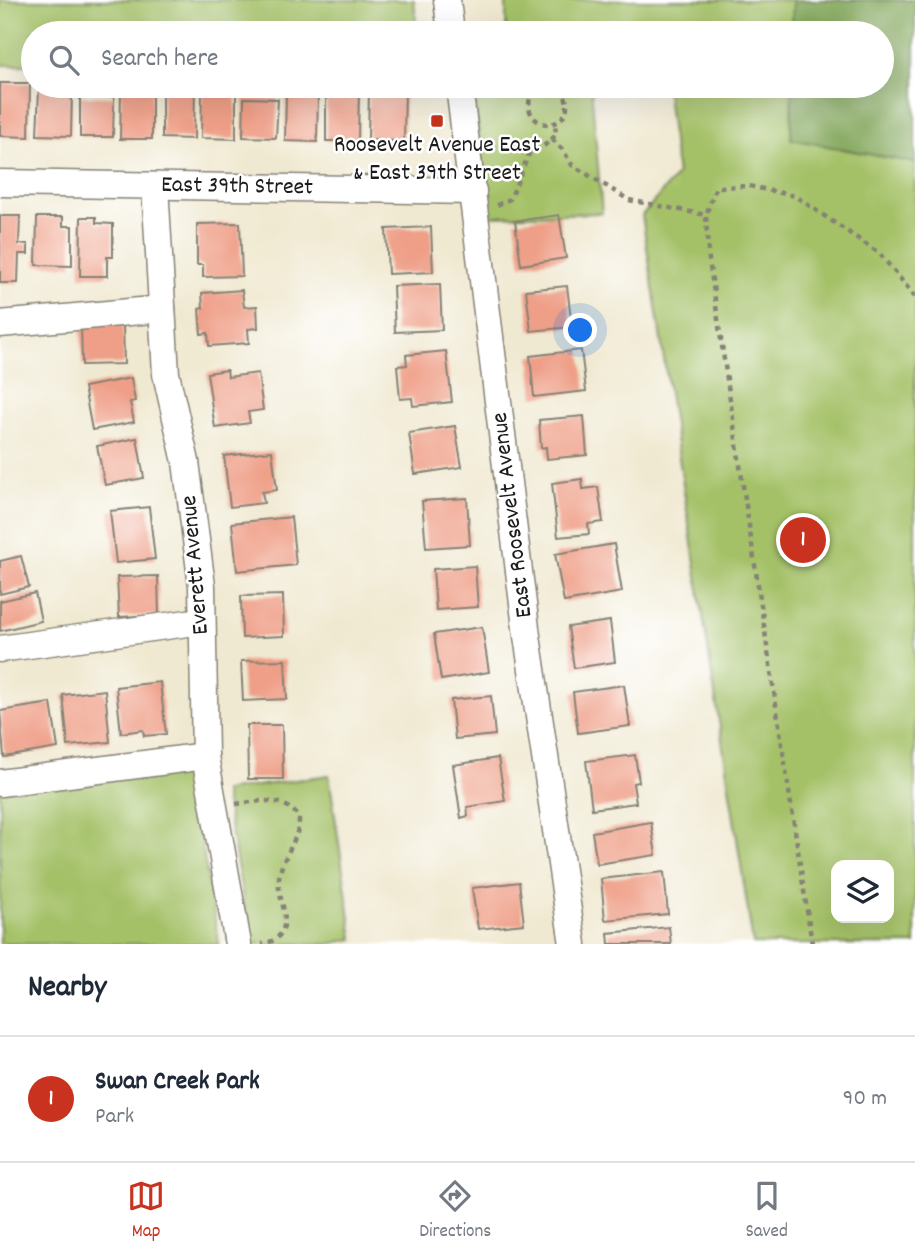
<!DOCTYPE html>
<html lang="en">
<head>
<meta charset="utf-8">
<style>
	:root { --surface:#fff; --page:#f6f6f7; --text:#1f2937; --muted:#747a83; --line:#e0e1e3; --accent:#c8321e }
	body { margin:0; font-family:Dekko,sans-serif; background:var(--page); color:var(--text) }
	.controls { position:absolute; right:21px; bottom:21px; display:grid; overflow:hidden; border-radius:14px; box-shadow:0 7px 28px #0002 }
	.controls button { width:63px; height:63px; display:grid; place-items:center; padding:0; border:0; border-bottom:2px solid var(--line); background:var(--surface); color:var(--text); font:35px sans-serif }
	.you { position:absolute; left:581px; top:331px; width:24px; height:24px; margin:-18px; border:5px solid #fff; border-radius:50%; background:#1a73e8; box-shadow:0 0 0 10px #1a73e833 }
	.badge { display:grid; place-items:center; width:46px; height:46px; border-radius:50%; background:var(--accent); color:#fff; font-size:23px; font-weight:700 }
	.pin { position:absolute; translate:-50% -50%; border:4px solid #fff; box-shadow:0 2px 7px #0006 }
	.list { margin:0; padding:0; list-style:none }
	h2 { display:flex; justify-content:space-between; align-items:center; height:91px; margin:0; padding:0 28px; font-size:30px }
	h2 small { font-size:23px; font-weight:400; color:var(--muted) }
	.list li { display:grid; grid-template-columns:46px 1fr auto; gap:21px; align-items:center; box-sizing:border-box; height:126px; padding:0 28px; border-top:2px solid var(--line) }
	.list b { display:block; font-size:26px; white-space:nowrap }
	.list p { margin:0; font-size:23px; white-space:nowrap; color:var(--muted) }
	.list em { font-size:23px; font-style:normal; color:var(--muted) }
	.icon { flex:none; width:38px; height:38px; fill:none; stroke:currentColor; stroke-width:2; stroke-linecap:round; stroke-linejoin:round }
	.map { position:relative; flex:none; width:915px; height:944px; overflow:hidden }
	.search { position:absolute; background:var(--surface); box-shadow:0 7px 28px #0002; left:21px; right:21px; top:21px; height:77px; display:flex; align-items:center; gap:18px; box-sizing:border-box; padding:0 24px; border-radius:38px; color:var(--muted); font-size:26px }
	.sheet { height:217px; background:var(--surface) }
	nav { display:flex; justify-content:space-around; align-items:center; box-sizing:border-box; height:98px; border-top:2px solid var(--line); background:var(--surface); font-size:19px; color:var(--muted) }
	nav a { display:grid; justify-items:center; gap:4px }
	nav .on { color:var(--accent) }
	.map>svg:first-child { display:block }
</style>
</head>
<body>
<div class="map">
<svg width="915" height="944" viewBox="0 0 915 944">
	<rect width="100%" height="100%" fill="#fff"/>
	<filter id="ink" filterUnits="userSpaceOnUse"><feTurbulence type="fractalNoise" baseFrequency=".0143" numOctaves="2"/><feDisplacementMap in="SourceGraphic" scale="14" xChannelSelector="R" yChannelSelector="G"/><feConvolveMatrix kernelMatrix="1 2 1 2 8 2 1 2 1" color-interpolation-filters="sRGB"/></filter>
	<filter id="wash" filterUnits="userSpaceOnUse"><feTurbulence type="fractalNoise" baseFrequency=".00686" numOctaves="4" result="noise"/><feDisplacementMap in="SourceGraphic" scale="28" xChannelSelector="R" yChannelSelector="G"/><feGaussianBlur stdDeviation="1.57" result="paint"/><feColorMatrix in="noise" values="0 0 0 0 0 0 0 0 0 0 0 0 0 0 0 0 0 1.4 0 .05"/><feComposite in="paint" operator="in"/></filter>
	<g filter="url(#wash)">
		<rect width="100%" height="100%" fill="#f0e9d1"/>
		<g fill="#a4c168" stroke="#606e42" stroke-width="2" fill-rule="evenodd">
			<polygon points="0,0 414,0 417,33 33,33 33,65 0,65"/>
			<path d="M506,0H915V944H753L642,215L677,175L666,86H882V33H506ZM836,865H889V918H836Z"/>
			<polygon points="473,86 591,86 602,213 489,216"/>
			<polygon points="182,770 191,781 219,944 0,944 0,791"/>
			<polygon points="329,775 353,939 329,944 251,944 224,791"/>
		</g>
		<polygon fill="#83a75c" stroke="#50623c" stroke-width="2" points="793,0 915,0 915,163 791,139 792,86 882,86 882,33 792,33"/>
		<g id="blocks">
			<g fill="#ef9f87">
				<polygon points="0,83 30,83 29,137 0,136"/>
				<polygon points="162,86 195,86 194,139 162,138"/>
				<polygon points="326,88 359,88 358,141 326,141"/>
				<polygon points="369,88 405,89 404,141 368,140"/>
				<polygon points="39,89 72,91 71,136 37,135"/>
				<polygon points="121,90 152,90 152,139 120,139"/>
				<polygon points="286,92 318,92 317,142 285,141"/>
				<polygon points="202,93 236,93 236,139 201,138"/>
				<polygon points="80,96 114,97 113,137 80,137"/>
				<polygon points="244,98 278,99 276,138 243,137"/>
				<polygon points="559,215 566,258 521,265 515,221"/>
				<polygon points="0,216 20,216 19,244 28,244 28,254 19,254 18,283 0,283"/>
				<polygon points="37,217 63,217 63,226 72,226 72,266 36,265"/>
				<polygon points="81,217 96,217 96,223 113,224 113,257 107,257 107,276 80,276"/>
				<polygon points="240,223 242,276 203,277 203,265 197,265 197,224"/>
				<polygon points="431,227 433,272 388,274 386,229"/>
				<polygon points="440,284 442,330 395,332 393,286"/>
				<polygon points="567,286 572,327 531,331 526,290"/>
				<polygon points="242,290 244,307 257,306 258,328 248,329 249,343 209,346 208,333 201,334 199,309 203,308 202,293"/>
				<polygon points="123,323 124,364 82,365 81,324"/>
				<polygon points="581,350 586,391 534,397 530,356"/>
				<polygon points="446,351 452,402 413,406 412,398 400,399 397,366 407,365 406,355"/>
				<polygon points="227,370 228,377 258,373 263,410 248,412 250,423 215,428 207,373"/>
				<polygon points="131,378 135,401 130,402 134,422 92,430 84,387"/>
				<polygon points="584,416 587,455 547,459 546,447 541,448 539,420"/>
				<polygon points="455,426 462,467 415,474 409,433"/>
				<polygon points="137,438 144,478 105,485 97,446"/>
				<polygon points="272,451 277,490 262,492 264,503 230,507 224,456"/>
				<polygon points="582,479 583,489 598,487 603,522 588,524 589,534 558,537 552,483"/>
				<polygon points="467,498 470,545 426,548 422,501"/>
				<polygon points="149,507 155,559 116,563 110,511"/>
				<polygon points="291,517 296,565 237,571 232,523"/>
				<polygon points="614,544 622,592 564,602 555,554"/>
				<polygon points="21,556 29,587 0,594 0,561"/>
				<polygon points="475,566 478,607 436,610 433,569"/>
				<polygon points="158,576 159,615 119,617 117,577"/>
				<polygon points="35,593 41,621 0,631 0,601"/>
				<polygon points="283,595 284,636 242,638 241,596"/>
				<polygon points="610,621 615,662 574,668 568,627"/>
				<polygon points="482,627 489,672 441,680 434,634"/>
				<polygon points="285,660 287,699 243,701 241,661"/>
				<polygon points="160,682 166,734 144,736 143,730 121,733 116,687"/>
				<polygon points="624,685 630,726 578,733 573,692"/>
				<polygon points="105,690 110,742 68,746 63,695"/>
				<polygon points="491,696 495,735 455,739 451,700"/>
				<polygon points="51,703 58,748 4,757 0,711"/>
				<polygon points="247,725 282,725 283,779 248,779"/>
				<polygon points="635,755 639,782 633,783 636,803 592,809 586,761"/>
				<polygon points="498,758 505,801 467,807 468,816 461,818 453,765"/>
				<polygon points="651,822 656,855 597,864 592,832"/>
				<polygon points="664,872 668,914 605,920 601,879"/>
				<polygon points="519,882 524,924 478,929 472,888"/>
				<polygon points="669,927 671,944 609,944 608,933"/>
			</g>
		</g>
	</g>
	<g filter="url(#ink)">
		<use href="#blocks" fill-opacity="0" stroke="#868276" stroke-width="2"/>
		<g fill="none" stroke-linecap="round" stroke-linejoin="round">
			<defs>
				<g id="minor">
					<polyline points="447,0 451,33"/>
					<polyline points="459,86 527,636 573,944"/>
					<polyline points="0,183 473,191"/>
					<polyline points="155,186 166,374 186,462 202,586 205,756 238,944"/>
					<polyline points="0,324 162,309"/>
					<polyline points="0,649 202,621"/>
					<polyline points="0,783 205,756"/>
				</g>
			</defs>
			<use href="#minor" stroke="#868276" stroke-width="29"/>
			<g stroke="#868276" stroke-width="4.5" stroke-dasharray="5 5" stroke-linecap="butt">
				<circle cx="548" cy="105" r="19"/>
				<polyline points="552,139 563,150 572,165 629,200 706,215"/>
				<polyline points="497,205 510,199 529,154 545,145 556,135 555,122"/>
				<path d="M236,804C260,801 282,795 299,817C300,841 281,856 279,879C277,897 289,912 283,929C279,939 272,942 262,944"/>
				<polyline points="812,944 708,253 706,215 716,187 749,186 795,196 879,253 913,294 915,300"/>
			</g>
			<use href="#minor" stroke="#fff" stroke-width="26"/>
		</g>
	</g>
	<rect fill="#c8321e" stroke="#fff" stroke-width="2.5" x="430" y="114" width="14" height="14" rx="3.5"/>
	<g text-anchor="middle" dominant-baseline="central" stroke-width="5" stroke-linejoin="round" paint-order="stroke">
		<g font-size="24" fill="#1c1c1c" stroke="#fff">
			<text x="437" y="146">Roosevelt Avenue East<tspan x="437" dy="28">&amp; East 39th Street</tspan></text>
		</g>
		<g font-size="24" fill="#1c1c1c" stroke="#fff">
			<text transform="translate(237 187) rotate(1)">East 39th Street</text>
			<text transform="translate(513 515) rotate(-97)">East Roosevelt Avenue</text>
			<text transform="translate(196 565) rotate(-95)">Everett Avenue</text>
		</g>
	</g>
</svg>
<div class="controls">
<button><svg class="icon" aria-label="layers" viewBox="0 0 24 24"><path d="M12 4l9 5-9 5-9-5zM3 14l9 5 9-5"/></svg></button>
</div>
<div class="you"></div>
<div class="pin badge" style="left:803px;top:540px">1</div>
<div class="search"><svg class="icon" aria-label="search" viewBox="0 0 24 24"><circle cx="10" cy="10" r="6"/><path d="M15 15l6 6"/></svg>Search here</div>
</div>
<section class="sheet">
<h2>Nearby<small></small></h2>
<ul class="list">
<li><span class="badge">1</span><div><b>Swan Creek Park</b><p>Park</p></div><em>90 m</em></li>
</ul>
</section>
<nav>
<a class="on"><svg class="icon" aria-label="map" viewBox="0 0 24 24"><path d="M3 6l6-2 6 2 6-2v14l-6 2-6-2-6 2zM9 4v14M15 6v14"/></svg>Map</a>
<a><svg class="icon" aria-label="directions" viewBox="0 0 24 24"><path d="M12 3l9 9-9 9-9-9zM9 14v-3h6M13 9l2 2-2 2"/></svg>Directions</a>
<a><svg class="icon" aria-label="saved" viewBox="0 0 24 24"><path d="M7 4h10v16l-5-4-5 4z"/></svg>Saved</a>
</nav>
</body>
</html>
